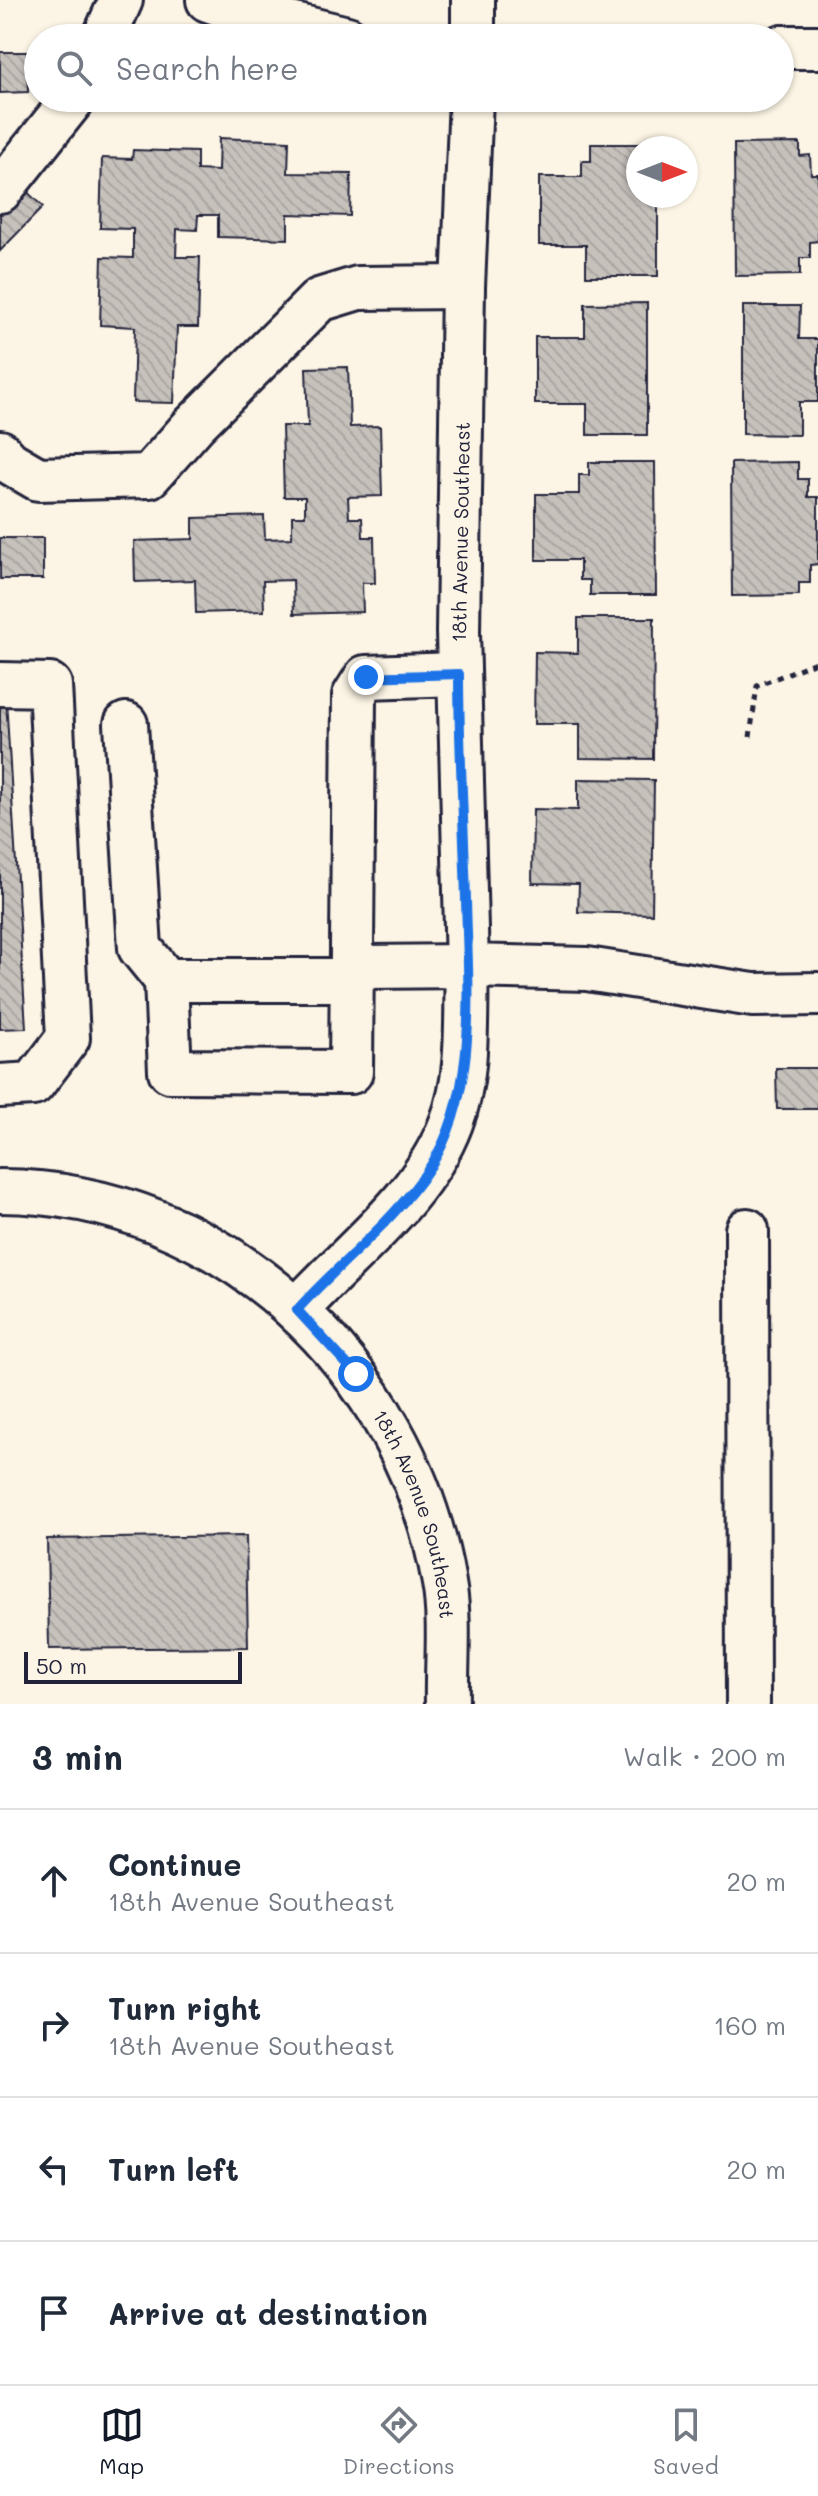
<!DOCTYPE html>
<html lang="en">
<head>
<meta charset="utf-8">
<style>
	:root { --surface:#fff; --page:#f2f2f3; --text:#1f2937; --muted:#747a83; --line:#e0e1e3; --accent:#111827 }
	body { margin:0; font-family:Mali,sans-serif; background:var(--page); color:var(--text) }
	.compass { position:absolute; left:626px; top:136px; width:72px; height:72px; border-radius:50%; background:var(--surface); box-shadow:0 2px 6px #0004; rotate:90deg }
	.scale { position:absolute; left:24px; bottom:20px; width:218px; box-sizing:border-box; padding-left:8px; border:4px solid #22223b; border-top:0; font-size:22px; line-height:28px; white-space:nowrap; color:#22223b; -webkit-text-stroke:6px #fcf5e5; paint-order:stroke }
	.stop { position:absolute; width:24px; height:24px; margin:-18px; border:6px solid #1a73e8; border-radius:50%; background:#fff }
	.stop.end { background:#1a73e8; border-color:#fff; box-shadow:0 2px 8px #0008 }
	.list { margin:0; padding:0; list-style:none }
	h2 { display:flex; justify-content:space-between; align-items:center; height:104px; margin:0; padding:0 32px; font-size:34px }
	h2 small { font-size:26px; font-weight:400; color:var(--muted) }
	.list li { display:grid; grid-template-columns:52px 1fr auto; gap:24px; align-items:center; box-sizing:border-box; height:144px; padding:0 32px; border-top:2px solid var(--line) }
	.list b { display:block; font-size:30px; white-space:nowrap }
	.list p { margin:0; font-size:26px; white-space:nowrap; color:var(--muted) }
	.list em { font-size:26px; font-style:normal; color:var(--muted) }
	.icon { flex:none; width:44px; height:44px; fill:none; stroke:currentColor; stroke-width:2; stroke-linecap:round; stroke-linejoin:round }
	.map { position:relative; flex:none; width:818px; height:1704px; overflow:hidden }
	.search { position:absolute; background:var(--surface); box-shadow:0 2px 6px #0004; left:24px; right:24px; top:24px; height:88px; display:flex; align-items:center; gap:20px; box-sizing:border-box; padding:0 28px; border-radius:44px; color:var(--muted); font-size:30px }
	.sheet { height:680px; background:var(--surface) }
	nav { display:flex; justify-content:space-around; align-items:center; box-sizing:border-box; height:112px; border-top:2px solid var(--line); background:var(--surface); font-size:22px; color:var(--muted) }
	nav a { display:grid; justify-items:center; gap:4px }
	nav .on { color:var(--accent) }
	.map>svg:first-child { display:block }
</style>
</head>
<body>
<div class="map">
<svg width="818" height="1704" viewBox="0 0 818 1704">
	<defs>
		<pattern id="building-back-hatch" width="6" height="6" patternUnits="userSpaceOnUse" patternTransform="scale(2)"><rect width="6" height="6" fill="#c6c1bb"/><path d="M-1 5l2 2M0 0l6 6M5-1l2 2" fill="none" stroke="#aaa6a2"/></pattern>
	</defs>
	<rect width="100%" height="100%" fill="#fcf5e5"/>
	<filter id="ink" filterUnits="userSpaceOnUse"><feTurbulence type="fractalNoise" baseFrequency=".0125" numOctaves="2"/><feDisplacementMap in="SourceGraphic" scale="16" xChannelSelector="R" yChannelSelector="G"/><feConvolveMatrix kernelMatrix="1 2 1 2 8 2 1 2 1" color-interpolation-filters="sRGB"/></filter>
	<g filter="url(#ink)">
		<g fill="url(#building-back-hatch)" stroke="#22223b" stroke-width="2">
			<polygon points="0,52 27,52 28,92 0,93"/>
			<polygon points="219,138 289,141 288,173 351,174 350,216 288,214 288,239 218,237 218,215 198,215 197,230 177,229 176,257 200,257 198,327 177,327 174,403 133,402 135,327 100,325 102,257 133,258 133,229 100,228 102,158 132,159 133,150 197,152 197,170 218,171"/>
			<polygon points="800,143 800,156 810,155 811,174 818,174 818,241 810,242 810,258 800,258 800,275 735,276 734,144"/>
			<polygon points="591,144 658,144 658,148 638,148 638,196 658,196 658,276 586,276 586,245 539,245 539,177 582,177 582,161 591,161"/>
			<polygon points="19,184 43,207 0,251 0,204"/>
			<polygon points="647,303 647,435 587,435 587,404 535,404 535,337 585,337 585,304"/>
			<polygon points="743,306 800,306 799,339 818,339 818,402 799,402 799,435 743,434"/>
			<polygon points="348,367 350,427 380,426 382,496 348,497 349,518 362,518 363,537 374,537 375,583 362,583 363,612 294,614 293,580 263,581 264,611 196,613 195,580 135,582 134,541 193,539 193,518 264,516 265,539 292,538 292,516 305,516 305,497 284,497 282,426 308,426 306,368"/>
			<polygon points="589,462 655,462 656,595 590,595 590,580 580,580 580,560 536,560 536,494 579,494 579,475 589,475"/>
			<polygon points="798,462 798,479 808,479 808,497 818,497 818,564 810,565 810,583 799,583 799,595 732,596 731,463"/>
			<rect x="0" y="538" width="43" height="41"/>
			<polygon points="578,618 654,618 653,759 580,758 580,724 534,724 535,652 578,653"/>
			<polygon points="6,699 26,1028 0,1029 0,700"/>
			<polygon points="578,779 654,780 652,914 578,912 579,884 532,883 533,809 578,810"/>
			<polygon points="776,1068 818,1068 818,1109 777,1109"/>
			<polygon points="246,1536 248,1647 49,1649 47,1539"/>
		</g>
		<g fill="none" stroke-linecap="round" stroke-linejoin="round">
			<defs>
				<g id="minor">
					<polyline points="208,0 245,13 347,38"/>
					<polyline points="473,0 473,38"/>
					<polyline points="104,38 121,0"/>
					<polyline points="780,47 818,47"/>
					<polyline points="471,98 463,287 458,632 467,966 587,969 753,995 818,994"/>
					<polyline points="0,191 74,98"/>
					<polyline points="0,452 9,462 38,479 149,476 194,425 319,300 358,288 463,287"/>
					<polyline points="0,684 50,685 68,1038 33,1084 0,1086"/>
					<polyline points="126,724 140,948 166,980"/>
					<path id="s1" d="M0,1191C223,1192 407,1367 444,1583C451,1621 446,1665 447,1704"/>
					<polyline points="747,1230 748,1704"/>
					<path d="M297,1310C351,1250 422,1200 451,1123C470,1075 465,1017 467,966L367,967L351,980H166L170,1071L351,1072L354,696L366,677L459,674"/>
				</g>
			</defs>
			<use href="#minor" stroke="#22223b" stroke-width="48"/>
			<polyline stroke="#22223b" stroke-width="5" stroke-dasharray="6 6" stroke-linecap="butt" points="750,737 757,686 818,661"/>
			<use href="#minor" stroke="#fcf5e5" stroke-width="42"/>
		</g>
	</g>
	<g fill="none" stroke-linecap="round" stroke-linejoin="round" filter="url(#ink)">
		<path stroke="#1a73e8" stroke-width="10" d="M356,1374L297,1310C340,1262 395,1221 430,1167C479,1091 468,987 466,900C464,825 459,749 459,674L366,677"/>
	</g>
	<g text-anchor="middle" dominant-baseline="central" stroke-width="8" stroke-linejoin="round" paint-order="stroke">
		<g font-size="20" fill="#22223b" stroke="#fcf5e5">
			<text transform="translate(460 532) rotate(-89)">18th Avenue Southeast</text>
			<text stroke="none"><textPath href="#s1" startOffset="568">18th Avenue Southeast</textPath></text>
		</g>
	</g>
</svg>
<svg class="compass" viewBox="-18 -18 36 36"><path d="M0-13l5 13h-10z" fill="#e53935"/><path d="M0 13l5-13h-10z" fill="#747a83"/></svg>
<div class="scale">50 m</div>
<div class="stop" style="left:356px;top:1374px"></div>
<div class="stop end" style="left:366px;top:677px"></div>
<div class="search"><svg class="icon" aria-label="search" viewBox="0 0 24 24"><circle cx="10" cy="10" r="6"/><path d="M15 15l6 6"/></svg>Search here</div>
</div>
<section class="sheet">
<h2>3 min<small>Walk · 200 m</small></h2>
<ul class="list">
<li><svg class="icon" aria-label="ahead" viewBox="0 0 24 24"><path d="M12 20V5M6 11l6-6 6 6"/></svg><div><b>Continue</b><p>18th Avenue Southeast</p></div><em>20 m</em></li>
<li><svg class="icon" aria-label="right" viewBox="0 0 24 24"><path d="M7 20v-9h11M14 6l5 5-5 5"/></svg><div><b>Turn right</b><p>18th Avenue Southeast</p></div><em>160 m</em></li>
<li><svg class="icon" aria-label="left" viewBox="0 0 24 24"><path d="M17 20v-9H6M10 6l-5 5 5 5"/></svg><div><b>Turn left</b></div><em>20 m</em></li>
<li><svg class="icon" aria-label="arrive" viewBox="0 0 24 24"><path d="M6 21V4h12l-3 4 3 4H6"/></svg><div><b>Arrive at destination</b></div></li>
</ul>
</section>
<nav>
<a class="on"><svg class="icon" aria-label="map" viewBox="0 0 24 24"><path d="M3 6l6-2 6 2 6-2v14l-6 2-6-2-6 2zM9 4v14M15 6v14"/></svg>Map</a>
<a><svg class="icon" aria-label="directions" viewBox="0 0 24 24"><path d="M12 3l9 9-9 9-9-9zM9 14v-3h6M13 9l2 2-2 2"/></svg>Directions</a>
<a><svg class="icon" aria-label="saved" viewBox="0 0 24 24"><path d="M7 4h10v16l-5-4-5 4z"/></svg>Saved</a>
</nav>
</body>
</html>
